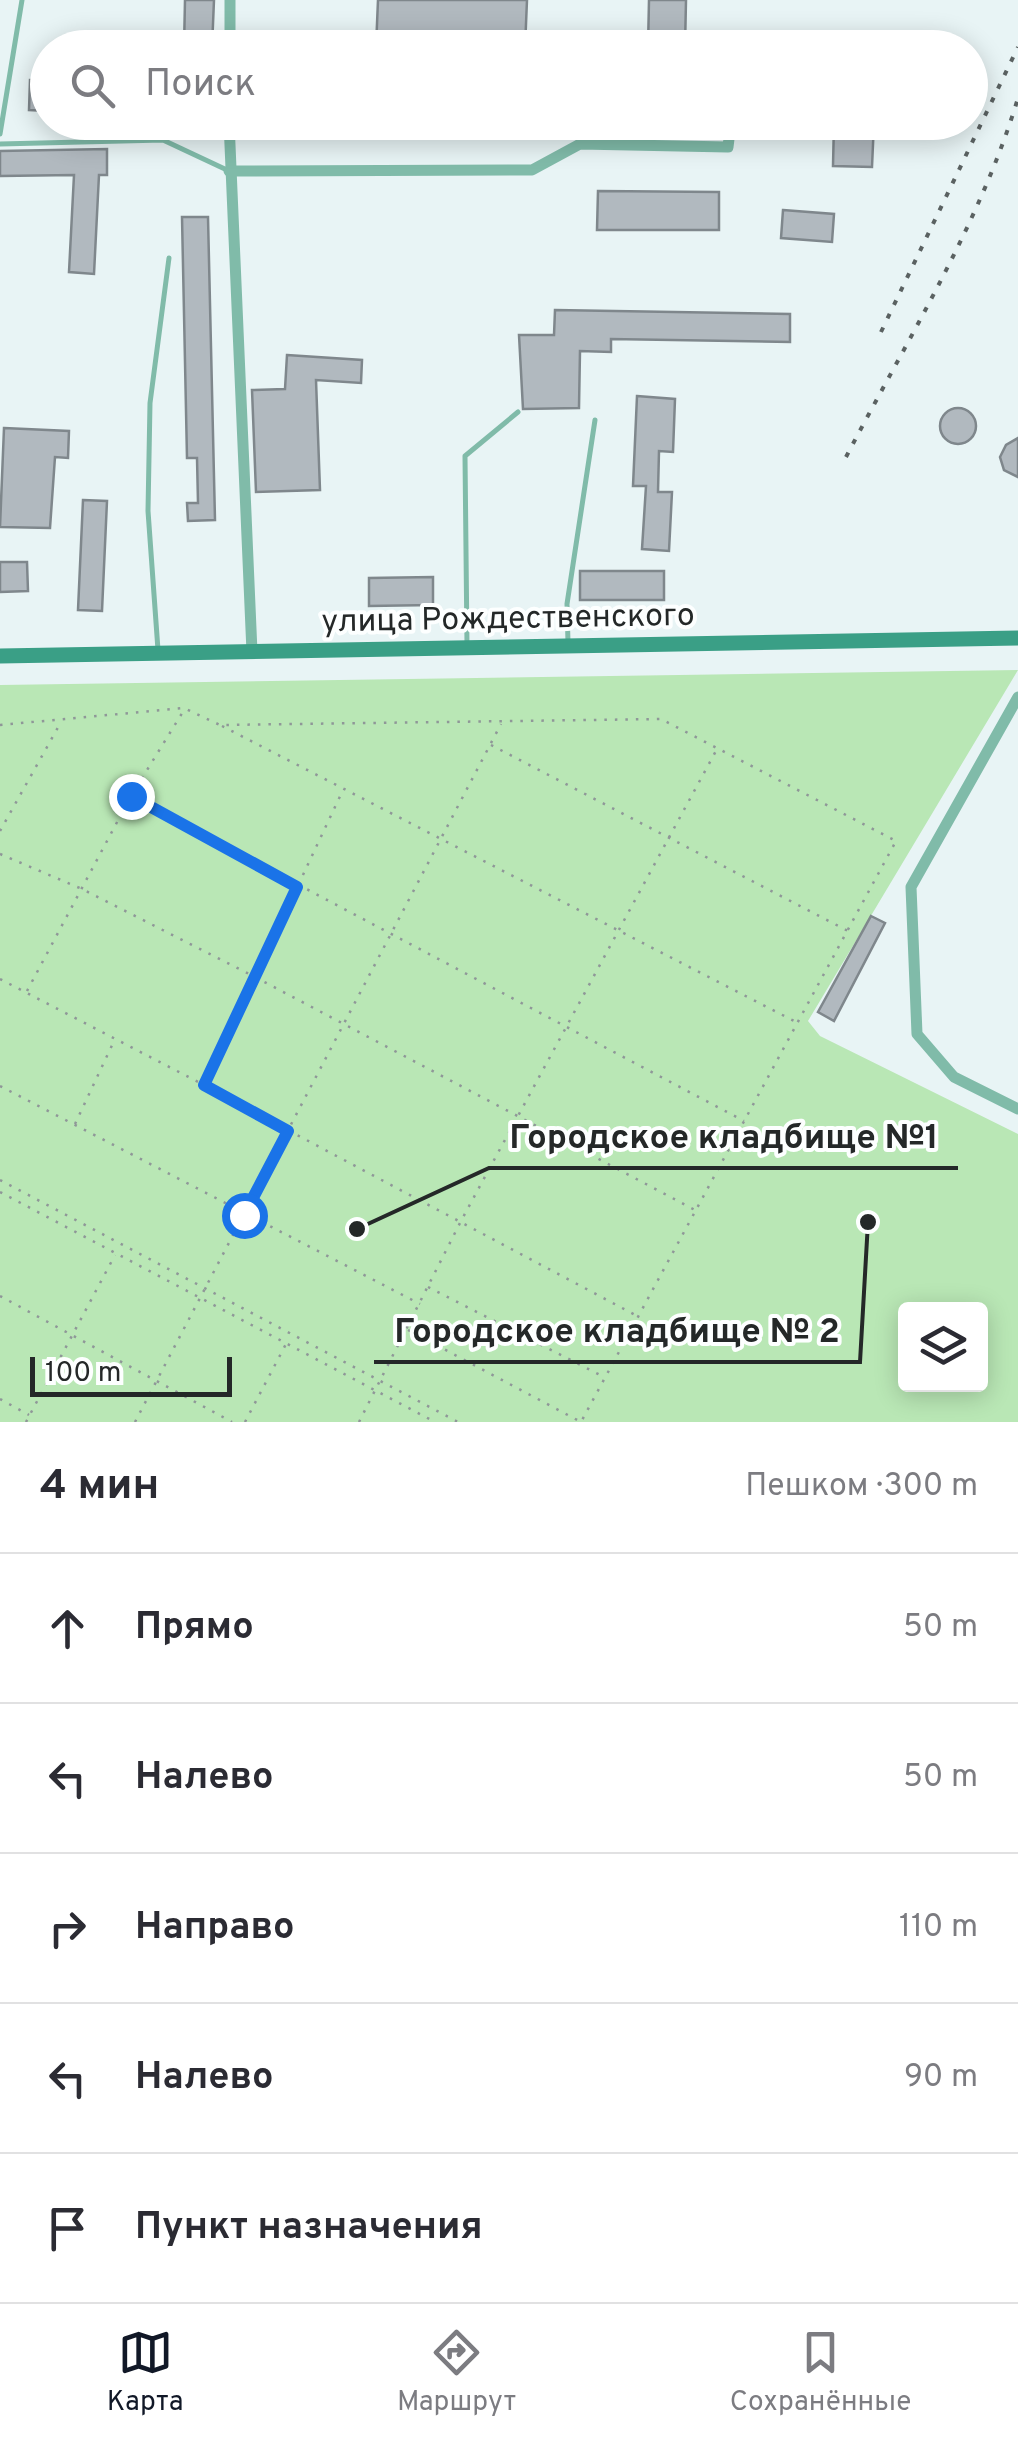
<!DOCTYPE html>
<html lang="ru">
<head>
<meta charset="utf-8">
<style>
	:root { --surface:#fff; --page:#f2f2f3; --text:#2b2b33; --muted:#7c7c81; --line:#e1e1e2; --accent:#111827 }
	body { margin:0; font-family:Overpass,sans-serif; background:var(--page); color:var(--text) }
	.controls { position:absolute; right:30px; bottom:30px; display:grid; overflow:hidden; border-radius:10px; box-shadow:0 5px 25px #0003 }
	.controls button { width:90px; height:90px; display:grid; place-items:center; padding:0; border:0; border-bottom:2px solid var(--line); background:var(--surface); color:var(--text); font:50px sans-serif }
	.scale { position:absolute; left:30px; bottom:25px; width:202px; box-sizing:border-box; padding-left:10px; border:5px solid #242828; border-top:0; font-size:28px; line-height:35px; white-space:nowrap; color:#242828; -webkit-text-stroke:8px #fdffff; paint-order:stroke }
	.stop { position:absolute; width:30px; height:30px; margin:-22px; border:8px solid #1a73e8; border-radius:50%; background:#fff }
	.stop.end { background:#1a73e8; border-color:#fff; box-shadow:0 2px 10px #0008 }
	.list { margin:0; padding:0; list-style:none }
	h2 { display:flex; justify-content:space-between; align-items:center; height:130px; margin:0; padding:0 40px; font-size:42px }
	h2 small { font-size:32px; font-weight:400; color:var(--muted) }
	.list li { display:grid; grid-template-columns:65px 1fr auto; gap:30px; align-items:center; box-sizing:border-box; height:150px; padding:0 40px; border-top:2px solid var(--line) }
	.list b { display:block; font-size:38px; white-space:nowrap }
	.list em { font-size:32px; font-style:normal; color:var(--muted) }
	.icon { flex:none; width:55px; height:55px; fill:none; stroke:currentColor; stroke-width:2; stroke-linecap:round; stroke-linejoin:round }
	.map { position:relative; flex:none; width:1018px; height:1422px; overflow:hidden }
	.search { position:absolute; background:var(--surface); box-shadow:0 5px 25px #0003; left:30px; right:30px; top:30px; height:110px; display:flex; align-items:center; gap:25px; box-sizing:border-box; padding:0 35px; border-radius:55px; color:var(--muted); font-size:38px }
	.sheet { height:880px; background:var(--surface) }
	nav { display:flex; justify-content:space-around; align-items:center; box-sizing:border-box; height:140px; border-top:2px solid var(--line); background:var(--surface); font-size:28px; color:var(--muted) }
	nav a { display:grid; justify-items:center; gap:5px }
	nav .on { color:var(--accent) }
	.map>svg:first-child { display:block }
</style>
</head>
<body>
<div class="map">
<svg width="1018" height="1422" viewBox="0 0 1018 1422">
	<rect width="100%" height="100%" fill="#e8f4f5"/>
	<path fill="#b9e7b5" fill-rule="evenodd" d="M1018,670L808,1021L820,1036L1018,1134V1422H0V685ZM906,1310H980V1384H906Z"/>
	<g fill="#b1b9bf" stroke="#7f878c" stroke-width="2.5">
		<polygon points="185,0 214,0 212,48 184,48"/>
		<polygon points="378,0 527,0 525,48 376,48"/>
		<polygon points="649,0 686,0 685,48 648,48"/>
		<polygon points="30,80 48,81 48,111 29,110"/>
		<polygon points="834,122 874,122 872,167 833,166"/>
		<polygon points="107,149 107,175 99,175 94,274 69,272 74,175 0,176 0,151"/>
		<polygon points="598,191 719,192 719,230 597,230"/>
		<polygon points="783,210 834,214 832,242 781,238"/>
		<polygon points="182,217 208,217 215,520 188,521 187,503 198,503 197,458 187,458"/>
		<polygon points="555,310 790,314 790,342 611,339 611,352 580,351 579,408 523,409 519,335 554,335"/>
		<polygon points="287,355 362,360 361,383 316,380 320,490 256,492 252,390 285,389"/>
		<polygon points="637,396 675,399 673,452 659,451 658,492 672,492 669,551 642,549 646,486 633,486"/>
		<circle cx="958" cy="426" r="18"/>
		<polygon points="4,428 69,431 68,458 55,457 50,528 0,527"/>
		<polygon points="1018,438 1018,477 1004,470 1000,457 1006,445"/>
		<polygon points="83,500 107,501 102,611 78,610"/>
		<polygon points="0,562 27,562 28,591 0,592"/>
		<rect x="580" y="571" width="84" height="29"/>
		<polygon points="433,577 433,605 369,606 369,578"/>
		<polygon points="871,916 885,923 834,1021 818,1012"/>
	</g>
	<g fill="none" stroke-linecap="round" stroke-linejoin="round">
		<g stroke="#8f9798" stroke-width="2.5" stroke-dasharray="2.5 8" stroke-linecap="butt">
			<polyline points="0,725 184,708 220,725 661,719 896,841 581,1422"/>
			<polyline points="222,726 796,1022"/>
			<polyline points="491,745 848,931"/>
			<polyline points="131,796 744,1121"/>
			<polyline points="0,831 61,722"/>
			<polyline points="0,854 82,889 255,977 695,1210"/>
			<polyline points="0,979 204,1085 343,790"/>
			<polyline points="27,991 131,796 184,710"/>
			<polyline points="0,1086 420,1304"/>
			<polyline points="205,1086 639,1317"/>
			<polyline points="75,1124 114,1041"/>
			<polyline points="0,1180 458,1422"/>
			<polyline points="0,1192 435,1422"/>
			<polyline points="428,1287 602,1376"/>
			<polyline points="0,1296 232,1422"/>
			<polyline points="408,1330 581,1422"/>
			<polyline points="0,1399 29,1415"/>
			<polyline points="26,1422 115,1255"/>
			<polyline points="135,1422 501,724"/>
			<polyline points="245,1422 286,1344"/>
			<polyline points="359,1422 461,1221 717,749"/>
		</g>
		<g stroke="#80bba9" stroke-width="5">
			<polyline points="0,134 22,0"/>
			<polyline points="0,144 163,140 227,170"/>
			<polyline points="568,643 567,604 595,420"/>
			<polyline points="467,645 465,456 518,412"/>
			<polyline points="158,650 148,511 150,403 169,258"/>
		</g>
		<g stroke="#80bba9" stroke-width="11">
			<polyline points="230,48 230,0"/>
			<polyline points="229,122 252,652"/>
			<polyline points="229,171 532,170 580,144 728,147 731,122"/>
			<polyline points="1018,697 911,887 917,1034 954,1077 1018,1109"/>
		</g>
		<polyline stroke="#3a9f86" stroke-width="15" points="0,656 1018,638"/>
		<g stroke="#5a6161" stroke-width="4" stroke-dasharray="5 10" stroke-linecap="butt">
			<polyline points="881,332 1018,47"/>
			<path d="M846,457C907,340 980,224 1018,98"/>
		</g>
	</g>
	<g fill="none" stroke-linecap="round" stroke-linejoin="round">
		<polyline stroke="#1a73e8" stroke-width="12" points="131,796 297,887 204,1085 288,1131 244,1215"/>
	</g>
	<g text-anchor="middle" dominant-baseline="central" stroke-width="8" stroke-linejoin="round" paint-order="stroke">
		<g font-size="32" fill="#242828" stroke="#fdffff">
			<text transform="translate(508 620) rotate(-1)">улица Рождественского</text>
		</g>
	</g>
	<path fill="none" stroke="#242828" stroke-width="4" d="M357 1229L489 1168H958M868 1222L860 1362H374"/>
	<g fill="#242828" stroke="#fdffff" stroke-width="4">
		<circle cx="357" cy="1229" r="10"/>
		<circle cx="868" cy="1222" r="10"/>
	</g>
	<g font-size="35" text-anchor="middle" font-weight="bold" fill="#242828" stroke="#fdffff" stroke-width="8" stroke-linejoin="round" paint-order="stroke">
		<text x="724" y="1148">Городское кладбище №1</text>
		<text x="617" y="1342">Городское кладбище № 2</text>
	</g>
</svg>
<div class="controls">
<button><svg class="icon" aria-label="layers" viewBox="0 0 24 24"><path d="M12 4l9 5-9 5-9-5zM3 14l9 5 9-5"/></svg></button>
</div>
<div class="scale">100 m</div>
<div class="stop" style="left:244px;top:1215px"></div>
<div class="stop end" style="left:131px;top:796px"></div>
<div class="search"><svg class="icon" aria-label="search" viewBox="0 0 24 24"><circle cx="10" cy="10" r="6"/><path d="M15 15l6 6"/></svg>Поиск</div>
</div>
<section class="sheet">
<h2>4 мин<small>Пешком · 300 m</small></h2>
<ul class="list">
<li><svg class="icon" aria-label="ahead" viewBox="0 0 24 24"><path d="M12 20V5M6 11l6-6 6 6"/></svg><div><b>Прямо</b></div><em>50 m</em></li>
<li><svg class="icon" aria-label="left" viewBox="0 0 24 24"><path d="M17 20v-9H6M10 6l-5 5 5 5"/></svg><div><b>Налево</b></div><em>50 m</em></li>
<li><svg class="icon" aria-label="right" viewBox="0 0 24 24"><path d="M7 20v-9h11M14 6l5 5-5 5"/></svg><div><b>Направо</b></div><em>110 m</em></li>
<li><svg class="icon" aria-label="left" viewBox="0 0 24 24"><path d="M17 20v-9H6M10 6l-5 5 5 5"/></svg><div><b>Налево</b></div><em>90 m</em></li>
<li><svg class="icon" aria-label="arrive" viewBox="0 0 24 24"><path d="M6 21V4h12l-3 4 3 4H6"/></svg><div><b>Пункт назначения</b></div></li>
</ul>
</section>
<nav>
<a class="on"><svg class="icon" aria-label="map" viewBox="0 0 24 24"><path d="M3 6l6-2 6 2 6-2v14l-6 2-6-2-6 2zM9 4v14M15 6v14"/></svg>Карта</a>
<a><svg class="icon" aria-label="directions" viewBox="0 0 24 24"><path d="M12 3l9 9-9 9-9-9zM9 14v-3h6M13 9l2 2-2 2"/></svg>Маршрут</a>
<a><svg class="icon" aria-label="saved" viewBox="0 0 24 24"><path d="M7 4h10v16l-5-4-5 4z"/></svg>Сохранённые</a>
</nav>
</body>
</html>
